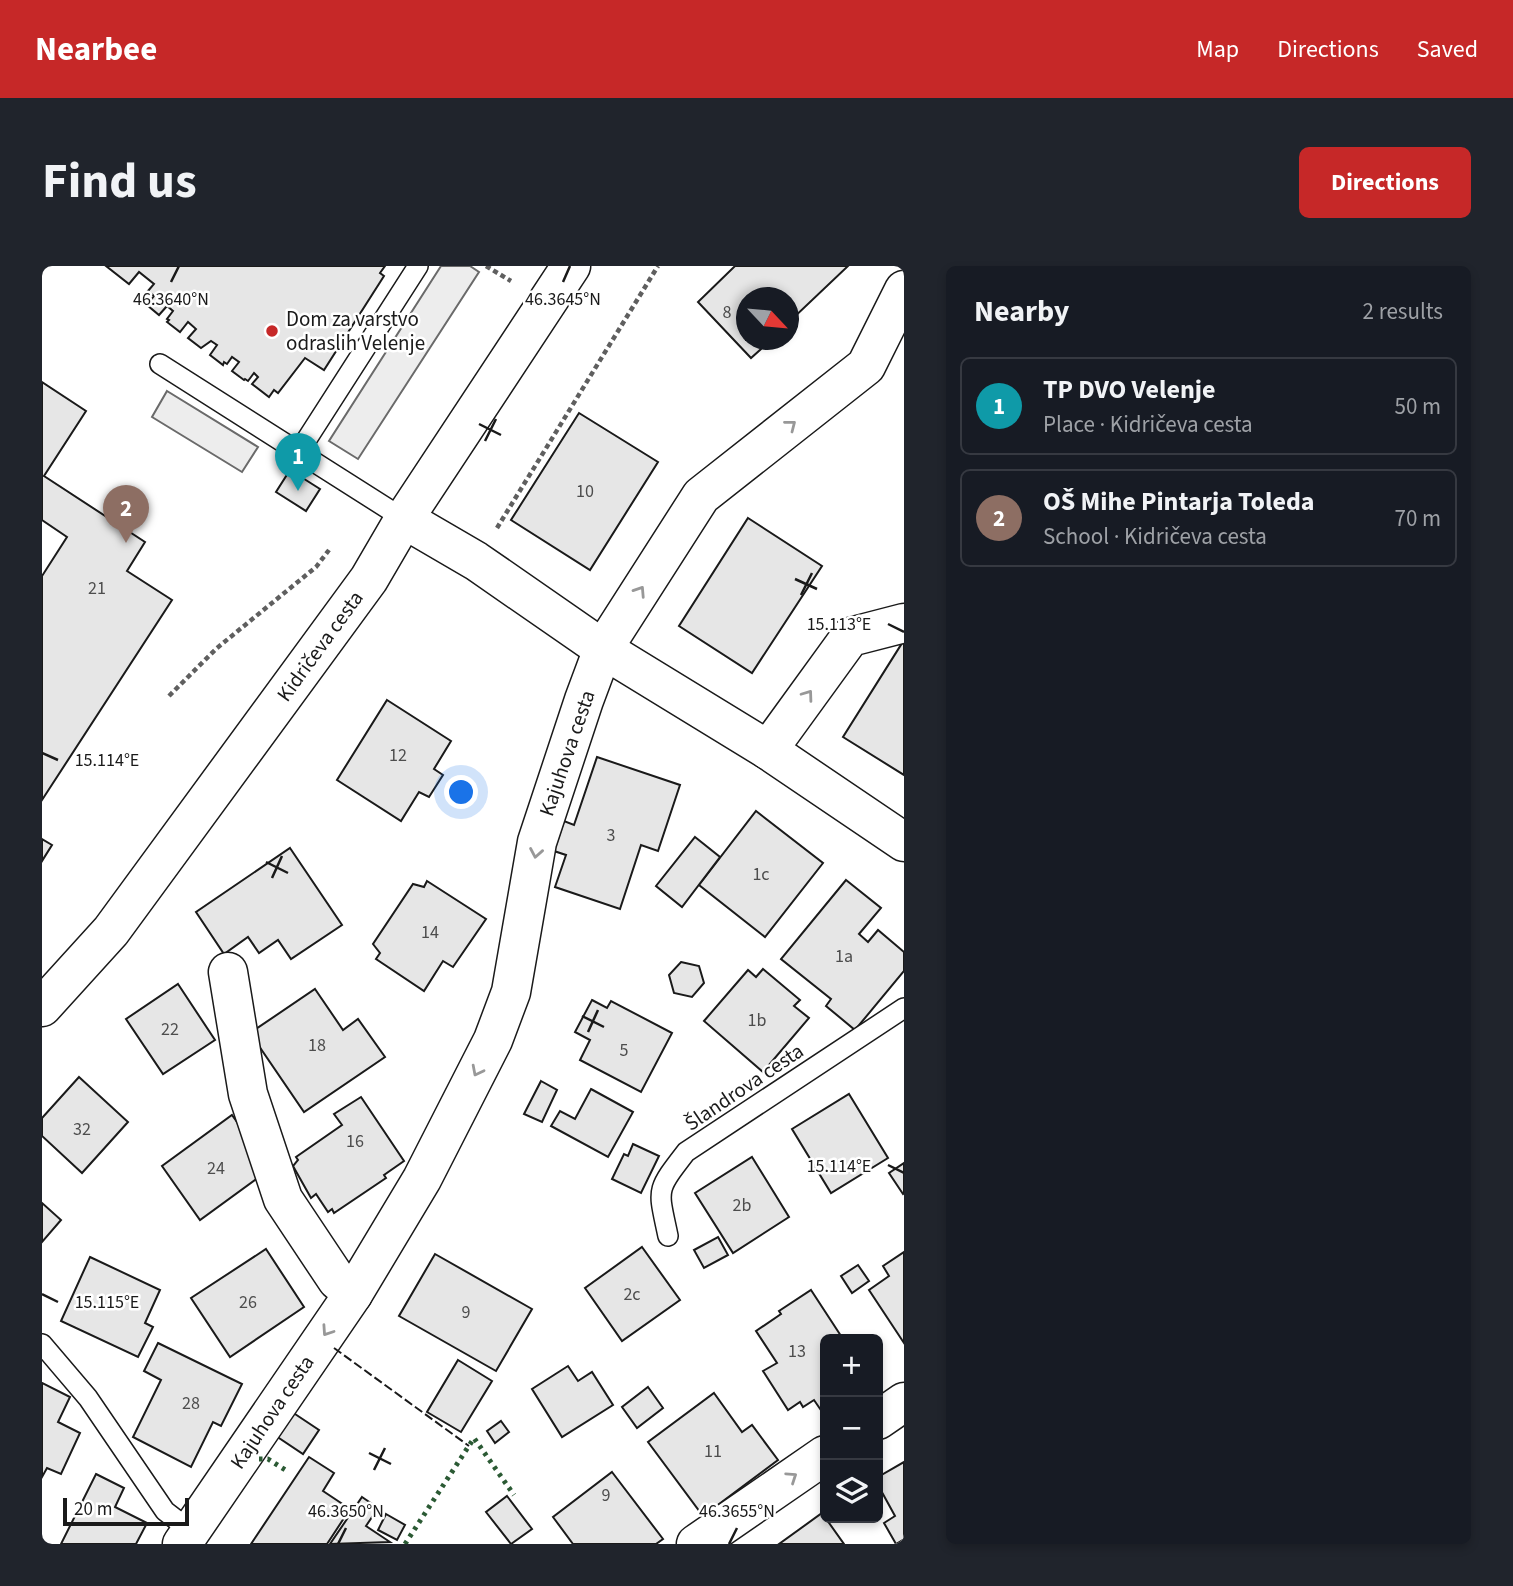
<!DOCTYPE html>
<html lang="en">
<head>
<meta charset="utf-8">
<style>
	:root { --surface:#171b24; --page:#20242c; --text:#f1f3f6; --muted:#9ea1a6; --line:#363941; --accent:#c62828 }
	body { margin:0; font-family:"Source Sans 3",sans-serif; background:var(--page); color:var(--text) }
	.controls { position:absolute; right:21px; bottom:21px; display:grid; overflow:hidden; border-radius:10px; box-shadow:0 4px 10px #0003 }
	.controls button { width:63px; height:63px; display:grid; place-items:center; padding:0; border:0; border-bottom:2px solid var(--line); background:var(--surface); color:var(--text); font:35px sans-serif }
	.compass { position:absolute; left:694px; top:21px; width:63px; height:63px; border-radius:50%; background:var(--surface); box-shadow:0 4px 10px #0003; rotate:116deg }
	.scale { position:absolute; left:21px; bottom:18px; width:126px; box-sizing:border-box; padding-left:7px; border:4px solid #1a1a1a; border-top:0; font-size:19px; line-height:24px; white-space:nowrap; color:#1a1a1a; -webkit-text-stroke:5px #fff; paint-order:stroke }
	.you { position:absolute; left:420px; top:527px; width:24px; height:24px; margin:-18px; border:5px solid #fff; border-radius:50%; background:#1a73e8; box-shadow:0 0 0 10px #1a73e833 }
	.badge { display:grid; place-items:center; width:46px; height:46px; border-radius:50%; background:var(--accent); color:#fff; font-size:23px; font-weight:700 }
	.pin { position:absolute; translate:-50% -58px; filter:drop-shadow(0 2px 4px #0008) }
	.pin::after { content:''; position:absolute; top:37px; width:24px; height:21px; background:inherit; clip-path:polygon(0 0,100% 0,50% 100%) }
	.list { margin:0; padding:0; list-style:none }
	h2 { display:flex; justify-content:space-between; align-items:center; height:91px; margin:0; padding:0 28px; font-size:30px }
	h2 small { font-size:23px; font-weight:400; color:var(--muted) }
	.list li { display:grid; grid-template-columns:46px 1fr auto; gap:21px; align-items:center; box-sizing:border-box; height:98px; margin:0 14px 14px; padding:0 14px; border:2px solid var(--line); border-radius:10px }
	.list b { display:block; font-size:26px; white-space:nowrap }
	.list p { margin:0; font-size:23px; white-space:nowrap; color:var(--muted) }
	.list em { font-size:23px; font-style:normal; color:var(--muted) }
	.icon { flex:none; width:38px; height:38px; fill:none; stroke:currentColor; stroke-width:2; stroke-linecap:round; stroke-linejoin:round }
	.map { position:relative; flex:none; width:862px; height:1278px; overflow:hidden; border-radius:10px }
	header { display:flex; align-items:center; gap:42px; box-sizing:border-box; height:98px; padding:0 35px; background:var(--accent); color:#fff }
	header strong { font-size:33px }
	nav { display:flex; gap:38px; margin-inline-start:auto; font-size:24px }
	.intro { display:flex; align-items:center; justify-content:space-between; box-sizing:border-box; height:168px; padding:0 42px }
	h1 { margin:0; font-size:49px }
	.button { padding:18px 32px; border-radius:10px; background:var(--accent); color:#fff; font-size:24px; font-weight:700 }
	main { display:flex; gap:42px; padding:0 42px }
	aside { flex:1; background:var(--surface); border-radius:10px; box-shadow:0 4px 10px #0003 }
	.map>svg:first-child { display:block }
</style>
</head>
<body>
<header>
<strong>Nearbee</strong>
<nav><a>Map</a><a>Directions</a><a>Saved</a></nav>
</header>
<div class="intro"><h1>Find us</h1><a class="button">Directions</a></div>
<main>
<div class="map">
<svg width="862" height="1278" viewBox="0 0 862 1278">
	<rect width="100%" height="100%" fill="#fff"/>
	<g fill="#ededed" stroke="#6a6a6a" stroke-width="2">
		<polygon points="399,0 428,0 437,6 316,193 287,175"/>
		<polygon points="125,125 216,181 200,206 110,151"/>
	</g>
	<g fill="#e6e6e6" stroke="#1a1a1a" stroke-width="2">
		<polygon points="64,0 343,0 338,7 342,10 282,104 263,92 236,127 232,124 227,131 210,118 216,111 212,107 206,115 203,113 202,114 190,105 197,96 190,91 185,98 182,96 181,99 168,89 175,79 169,75 159,82 146,72 154,63 146,56 138,66 125,56 127,54 125,53 131,45 125,40 117,49 105,39 112,30 106,25 112,18 97,6 87,18"/>
		<polygon points="693,0 806,0 746,57 746,32 704,32 704,74 729,74 709,92 656,36"/>
		<polygon points="0,116 44,145 2,210 103,276 85,305 130,334 0,534 0,310 25,271 0,254"/>
		<polygon points="537,147 616,196 548,304 469,254"/>
		<polygon points="248,204 278,223 264,245 234,226"/>
		<polygon points="706,252 780,300 710,407 637,360"/>
		<polygon points="862,374 862,509 801,471"/>
		<polygon points="345,434 409,475 392,503 401,509 387,531 377,526 359,555 295,514"/>
		<polygon points="555,491 638,519 616,585 599,579 578,643 513,621 524,589 512,585 522,555 532,559"/>
		<polygon points="714,545 781,597 723,671 657,619"/>
		<polygon points="653,571 678,591 640,641 614,620"/>
		<polygon points="0,573 10,579 0,595"/>
		<polygon points="248,582 300,659 249,693 236,674 217,687 206,671 182,688 154,646"/>
		<polygon points="804,614 839,642 817,668 826,676 836,664 862,686 862,705 813,764 784,740 789,733 739,693"/>
		<polygon points="385,615 444,653 411,701 401,695 382,725 334,693 338,687 331,678 371,618 382,621"/>
		<polygon points="639,696 657,700 662,717 650,731 632,727 627,709"/>
		<polygon points="721,703 758,734 752,740 767,752 721,806 662,755 706,704 714,711"/>
		<polygon points="136,718 173,774 121,808 84,753"/>
		<polygon points="273,723 301,764 316,753 343,791 262,846 208,767"/>
		<polygon points="550,734 565,742 569,735 630,767 599,826 538,794 548,774 533,766"/>
		<polygon points="37,811 86,856 40,907 0,870 0,852"/>
		<polygon points="499,815 515,824 500,856 482,848"/>
		<polygon points="549,823 591,846 566,891 509,860 518,845 533,853"/>
		<polygon points="807,828 846,892 789,927 750,863"/>
		<polygon points="319,831 362,895 342,909 344,912 292,947 290,943 286,946 274,928 269,932 251,900 256,894 254,891 300,859 292,848"/>
		<polygon points="190,849 228,903 158,954 120,900"/>
		<polygon points="591,878 617,890 599,927 570,913 582,888 586,890"/>
		<polygon points="710,891 747,951 691,987 653,927"/>
		<polygon points="862,897 862,927 861,928 847,907"/>
		<polygon points="0,937 19,954 0,976"/>
		<polygon points="676,971 686,989 662,1002 652,984"/>
		<polygon points="600,981 638,1034 580,1075 543,1022"/>
		<polygon points="224,983 262,1041 188,1091 149,1032"/>
		<polygon points="862,986 862,1077 827,1024 847,1010 841,1000"/>
		<polygon points="393,988 490,1043 454,1105 357,1050"/>
		<polygon points="48,991 118,1024 103,1057 111,1061 96,1091 19,1055"/>
		<polygon points="816,999 827,1015 810,1027 799,1010"/>
		<polygon points="769,1024 801,1073 783,1073 783,1150 772,1134 761,1141 758,1136 746,1144 721,1105 735,1097 714,1065 739,1048 737,1045"/>
		<polygon points="116,1077 200,1118 179,1160 171,1156 149,1201 91,1171 119,1114 102,1105"/>
		<polygon points="416,1094 450,1115 419,1166 385,1146"/>
		<polygon points="526,1100 536,1115 550,1106 571,1139 520,1171 490,1123"/>
		<polygon points="0,1117 28,1131 16,1156 38,1167 19,1208 5,1202 0,1211"/>
		<polygon points="606,1121 621,1142 595,1162 580,1141"/>
		<polygon points="672,1127 700,1166 710,1159 736,1194 661,1250 606,1176"/>
		<polygon points="250,1146 277,1164 261,1188 234,1170"/>
		<polygon points="459,1155 467,1166 453,1177 445,1165"/>
		<polygon points="267,1191 292,1207 281,1225 308,1243 285,1278 209,1278"/>
		<polygon points="862,1196 862,1276 861,1274 854,1278 842,1257 853,1250 836,1219 836,1211"/>
		<polygon points="570,1206 621,1273 614,1278 531,1278 511,1251"/>
		<polygon points="54,1208 82,1222 73,1241 105,1257 94,1278 19,1278"/>
		<polygon points="465,1230 490,1263 469,1278 444,1246"/>
		<polygon points="320,1231 336,1242 324,1260 348,1276 288,1278"/>
		<polygon points="780,1247 802,1278 737,1278"/>
		<polygon points="344,1248 363,1259 355,1274 336,1264"/>
	</g>
	<g fill="none" stroke-linecap="round" stroke-linejoin="round">
		<defs>
			<g id="service">
				<polyline points="118,98 362,253"/>
				<polyline points="256,187 376,0"/>
				<path d="M626,970C616,922 613,926 644,886L862,742"/>
				<polyline points="0,1078 46,1132 123,1245 149,1265"/>
			</g>
			<g id="minor">
				<polyline points="362,253 434,295 561,383 726,484 862,576"/>
				<polyline points="726,484 808,371 862,357"/>
				<polyline points="186,706 206,828 241,933 295,1014 311,1028"/>
				<polyline points="836,1154 862,1136"/>
				<polyline points="140,1278 311,1028 380,913 451,774 469,726 495,576 542,434 561,383 659,230 824,100 862,24"/>
				<polyline points="654,1278 783,1189"/>
			</g>
			<polyline id="secondary" points="0,741 69,665 327,313 362,253 529,0"/>
		</defs>
		<use href="#service" stroke="#1a1a1a" stroke-width="22"/>
		<use href="#minor" stroke="#1a1a1a" stroke-width="41"/>
		<use href="#secondary" stroke="#1a1a1a" stroke-width="41"/>
		<g stroke="#5f5f5f" stroke-width="4.5" stroke-dasharray="5 3.5" stroke-linecap="butt">
			<polyline points="444,0 469,15"/>
			<polyline points="455,262 616,0"/>
			<polyline points="127,430 175,382 274,301 287,284"/>
		</g>
		<use href="#service" stroke="#fff" stroke-width="19"/>
		<use href="#minor" stroke="#fff" stroke-width="38"/>
		<use href="#secondary" stroke="#fff" stroke-width="38"/>
		<g stroke="#2b5a34" stroke-width="5" stroke-dasharray="3.5 5" stroke-linecap="butt">
			<polyline points="217,1193 226,1193 245,1205"/>
			<polyline points="363,1278 432,1172 472,1229"/>
		</g>
		<polyline stroke="#1a1a1a" stroke-width="2" stroke-dasharray="9 3.5" stroke-linecap="butt" points="292,1082 427,1180"/>
	</g>
	<defs><path id="oneway-chevron" d="M-2-3.5L2.5 0L-2 3.5" fill="none" stroke-width="1.6" stroke-linecap="round" stroke-linejoin="round" transform="scale(1.75)"/></defs>
	<g stroke="#989898">
		<use href="#oneway-chevron" transform="translate(749 159) rotate(-38)"/>
		<use href="#oneway-chevron" transform="translate(598 325) rotate(-57)"/>
		<use href="#oneway-chevron" transform="translate(766 429) rotate(-54)"/>
		<use href="#oneway-chevron" transform="translate(494 587) rotate(100)"/>
		<use href="#oneway-chevron" transform="translate(435 805) rotate(117)"/>
		<use href="#oneway-chevron" transform="translate(285 1065) rotate(124)"/>
		<use href="#oneway-chevron" transform="translate(750 1211) rotate(-34)"/>
	</g>
	<path fill="none" stroke="#1a1a1a" stroke-width="2.5" d="M129,16L137,0M521,16L528,0M437,158L459,169M443,175L454,153M753,313L775,323M759,329L770,307M846,358L862,366M0,487L16,494M224,596L246,607M230,612L240,590M540,750L562,761M546,766L556,744M846,899L862,907M0,1028L16,1036M327,1187L349,1198M332,1204L343,1182M296,1278L304,1262M687,1278L695,1262"/>
	<circle fill="#c62828" stroke="#fff" stroke-width="2.5" cx="230" cy="65" r="7"/>
	<g text-anchor="middle" dominant-baseline="central" stroke-width="5" stroke-linejoin="round" paint-order="stroke">
		<g font-size="18" fill="#4d4d4d">
			<text x="685" y="46">8</text>
			<text x="543" y="225">10</text>
			<text x="55" y="322">21</text>
			<text x="356" y="489">12</text>
			<text x="569" y="569">3</text>
			<text x="719" y="608">1c</text>
			<text x="388" y="666">14</text>
			<text x="802" y="690">1a</text>
			<text x="715" y="754">1b</text>
			<text x="128" y="763">22</text>
			<text x="275" y="779">18</text>
			<text x="582" y="784">5</text>
			<text x="40" y="863">32</text>
			<text x="313" y="875">16</text>
			<text x="174" y="902">24</text>
			<text x="700" y="939">2b</text>
			<text x="590" y="1028">2c</text>
			<text x="206" y="1036">26</text>
			<text x="424" y="1046">9</text>
			<text x="755" y="1085">13</text>
			<text x="149" y="1137">28</text>
			<text x="671" y="1185">11</text>
			<text x="564" y="1229">9</text>
		</g>
		<g font-size="21" fill="#1a1a1a" stroke="#fff" text-anchor="start">
			<text x="244" y="53">Dom za varstvo<tspan x="244" dy="24">odraslih Velenje</tspan></text>
		</g>
		<g font-size="21" fill="#1a1a1a" stroke="#fff">
			<text transform="translate(278 380) rotate(-54)">Kidričeva cesta</text>
			<text transform="translate(525 487) rotate(-71)">Kajuhova cesta</text>
			<text transform="translate(702 821) rotate(-34)">Šlandrova cesta</text>
			<text transform="translate(230 1146) rotate(-56)">Kajuhova cesta</text>
		</g>
	</g>
	<g font-size="18" text-anchor="middle" fill="#1a1a1a" stroke="#fff" stroke-width="5" stroke-linejoin="round" paint-order="stroke">
		<text x="129" y="39">46.3640°N</text>
		<text x="521" y="39">46.3645°N</text>
		<text x="797" y="364">15.113°E</text>
		<text x="65" y="500">15.114°E</text>
		<text x="797" y="906">15.114°E</text>
		<text x="65" y="1042">15.115°E</text>
		<text x="304" y="1251">46.3650°N</text>
		<text x="695" y="1251">46.3655°N</text>
	</g>
</svg>
<div class="controls">
<button>+</button>
<button>−</button>
<button><svg class="icon" aria-label="layers" viewBox="0 0 24 24"><path d="M12 4l9 5-9 5-9-5zM3 14l9 5 9-5"/></svg></button>
</div>
<svg class="compass" viewBox="-18 -18 36 36"><path d="M0-13l5 13h-10z" fill="#e53935"/><path d="M0 13l5-13h-10z" fill="#9ea1a6"/></svg>
<div class="scale">20 m</div>
<div class="you"></div>
<div class="pin badge" style="left:256px;top:225px;background:#0f9aa8">1</div>
<div class="pin badge" style="left:84px;top:277px;background:#8d6e63">2</div>
</div>
<aside>
<h2>Nearby<small>2 results</small></h2>
<ul class="list">
<li><span class="badge" style="background:#0f9aa8">1</span><div><b>TP DVO Velenje</b><p>Place · Kidričeva cesta</p></div><em>50 m</em></li>
<li><span class="badge" style="background:#8d6e63">2</span><div><b>OŠ Mihe Pintarja Toleda</b><p>School · Kidričeva cesta</p></div><em>70 m</em></li>
</ul>
</aside>
</main>
</body>
</html>
